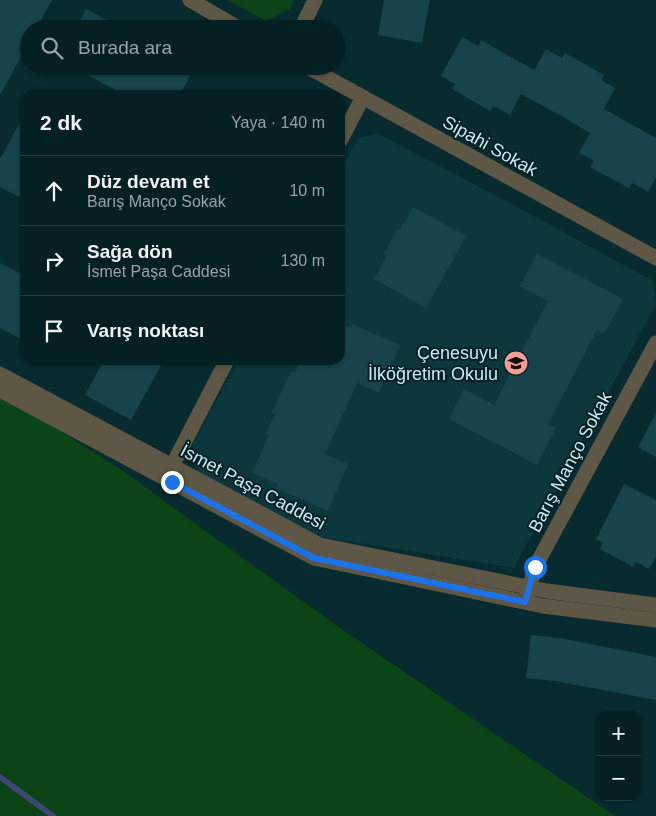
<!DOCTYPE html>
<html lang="tr">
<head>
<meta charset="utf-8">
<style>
	:root { --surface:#052023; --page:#0e282b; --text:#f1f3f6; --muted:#97a3a6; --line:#263e41 }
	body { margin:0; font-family:Helvetica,sans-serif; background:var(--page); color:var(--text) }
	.controls { position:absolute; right:15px; bottom:15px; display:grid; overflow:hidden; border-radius:10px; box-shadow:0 1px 4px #0004 }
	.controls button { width:45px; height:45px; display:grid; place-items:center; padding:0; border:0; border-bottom:1px solid var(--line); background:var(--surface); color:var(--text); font:25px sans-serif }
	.stop { position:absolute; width:15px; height:15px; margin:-11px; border:4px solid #1a73e8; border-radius:50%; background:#fff }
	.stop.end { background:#1a73e8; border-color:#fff; box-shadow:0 1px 5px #0008 }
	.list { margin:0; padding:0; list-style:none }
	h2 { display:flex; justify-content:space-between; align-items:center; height:65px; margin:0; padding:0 20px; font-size:21px }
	h2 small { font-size:16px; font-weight:400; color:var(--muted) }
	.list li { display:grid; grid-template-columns:32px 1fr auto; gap:15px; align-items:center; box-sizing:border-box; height:70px; padding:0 20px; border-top:1px solid var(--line) }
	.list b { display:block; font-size:19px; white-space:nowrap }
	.list p { margin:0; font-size:16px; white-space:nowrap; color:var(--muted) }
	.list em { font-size:16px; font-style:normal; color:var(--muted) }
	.icon { flex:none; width:28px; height:28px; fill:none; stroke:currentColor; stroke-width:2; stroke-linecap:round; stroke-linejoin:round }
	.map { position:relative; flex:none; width:656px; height:816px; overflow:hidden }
	.search { position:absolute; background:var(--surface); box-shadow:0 1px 4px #0004; left:20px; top:20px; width:325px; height:55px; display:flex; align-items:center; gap:12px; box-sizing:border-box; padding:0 18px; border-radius:28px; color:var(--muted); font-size:19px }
	.panel { position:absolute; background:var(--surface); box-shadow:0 1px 4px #0004; left:20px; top:90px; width:325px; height:275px; border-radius:15px }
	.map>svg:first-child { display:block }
</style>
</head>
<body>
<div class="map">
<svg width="656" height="816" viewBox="0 0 656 816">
	<rect width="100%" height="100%" fill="#072b2f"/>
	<polygon fill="#0c383d" points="377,133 506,201 653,281 656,304 514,568 322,537 196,475 193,445 238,360 340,360 340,172 358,138"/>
	<g fill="#0b4517">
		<polygon points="228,0 294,0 290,9 266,21"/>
		<polygon points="0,397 38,417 125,472 186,517 340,628 615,816 0,816"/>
	</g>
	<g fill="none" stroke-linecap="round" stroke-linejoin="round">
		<polyline stroke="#3f4678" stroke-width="5.5" points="0,777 53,816"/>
	</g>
	<g fill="#16444a">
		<polygon points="0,0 52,0 36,29 29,29 29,42 0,95"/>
		<polygon points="384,0 430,0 422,43 378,35"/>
		<polygon points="86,9 123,29 76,29"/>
		<polygon points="462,37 478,46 481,40 534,70 546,49 562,58 565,53 604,75 601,80 615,88 604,109 656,138 656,177 648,192 632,183 629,188 590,167 594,161 579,153 590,133 565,118 521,94 510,115 493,106 490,111 452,89 455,84 441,76"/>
		<polygon points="70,66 195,66 180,95 125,95"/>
		<polygon points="25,113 25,200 0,187 0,159"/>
		<polygon points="413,207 466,236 426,308 374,279 387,256 384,254 398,228 400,230"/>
		<polygon points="537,254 623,299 604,334 597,330 548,424 556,428 537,465 449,419 464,389 494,405 548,301 520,286"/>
		<polygon points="0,263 25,276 25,341 0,328"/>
		<polygon points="340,323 351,328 352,324 400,345 379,393 357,383 325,454 348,464 328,511 276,488 278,484 252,473 269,435 266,434 275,414 272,413 291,371 295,373 300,360 340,360"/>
		<polygon points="104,360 164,360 131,420 85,395"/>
		<polygon points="656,413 656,457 638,447"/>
		<polygon points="624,484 656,500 656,557 649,569 636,562 633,567 600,549 603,543 596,539"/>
		<polygon points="531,635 560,638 656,657 656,700 555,681 526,678"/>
	</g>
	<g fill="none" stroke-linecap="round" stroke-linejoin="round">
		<g stroke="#5f5745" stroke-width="15">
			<polyline points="190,0 240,29"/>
			<polyline points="301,29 315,0"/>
			<polyline points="306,66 656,258"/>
			<polyline points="340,141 363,97"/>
			<polyline points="0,374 320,545 547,591 656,605"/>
			<polyline points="0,390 314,558 543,606 656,620"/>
			<polyline points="173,475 172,466 227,360"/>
			<polyline points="527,597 535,567 656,343"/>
		</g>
	</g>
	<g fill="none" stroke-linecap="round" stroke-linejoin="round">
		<polyline stroke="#1a73e8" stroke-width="6" points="172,482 314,558 525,602 535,567"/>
	</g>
	<defs>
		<symbol id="school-disc" viewBox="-11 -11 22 22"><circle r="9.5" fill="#f59c93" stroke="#002125"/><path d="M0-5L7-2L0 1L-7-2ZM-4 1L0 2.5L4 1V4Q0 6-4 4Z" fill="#111"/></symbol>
	</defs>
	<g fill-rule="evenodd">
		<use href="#school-disc" x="502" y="349" width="28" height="28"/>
	</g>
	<g text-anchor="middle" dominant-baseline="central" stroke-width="4" stroke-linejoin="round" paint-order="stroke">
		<g font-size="18" fill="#ccebef" stroke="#002125">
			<text transform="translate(490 146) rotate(29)">Sipahi Sokak</text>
			<text transform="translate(570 462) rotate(-62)">Barış Manço Sokak</text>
			<text transform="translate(253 487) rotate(28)">İsmet Paşa Caddesi</text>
		</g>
		<g font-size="18" fill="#ccebef" stroke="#002125" text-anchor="end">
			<text x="498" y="353">Çenesuyu<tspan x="498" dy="21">İlköğretim Okulu</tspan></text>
		</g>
	</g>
</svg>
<div class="controls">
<button>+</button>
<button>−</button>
</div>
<div class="stop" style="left:535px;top:567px"></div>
<div class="stop end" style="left:172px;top:482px"></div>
<div class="search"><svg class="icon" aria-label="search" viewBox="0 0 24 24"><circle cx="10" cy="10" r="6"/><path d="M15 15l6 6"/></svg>Burada ara</div>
<section class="panel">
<h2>2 dk<small>Yaya · 140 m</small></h2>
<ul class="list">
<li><svg class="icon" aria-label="ahead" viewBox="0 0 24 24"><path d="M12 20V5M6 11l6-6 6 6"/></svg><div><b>Düz devam et</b><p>Barış Manço Sokak</p></div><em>10 m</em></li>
<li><svg class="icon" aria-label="right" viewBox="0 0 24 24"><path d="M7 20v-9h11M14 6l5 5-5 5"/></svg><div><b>Sağa dön</b><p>İsmet Paşa Caddesi</p></div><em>130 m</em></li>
<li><svg class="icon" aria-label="arrive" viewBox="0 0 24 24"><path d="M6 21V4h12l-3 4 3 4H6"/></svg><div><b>Varış noktası</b></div></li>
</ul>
</section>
</div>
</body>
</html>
